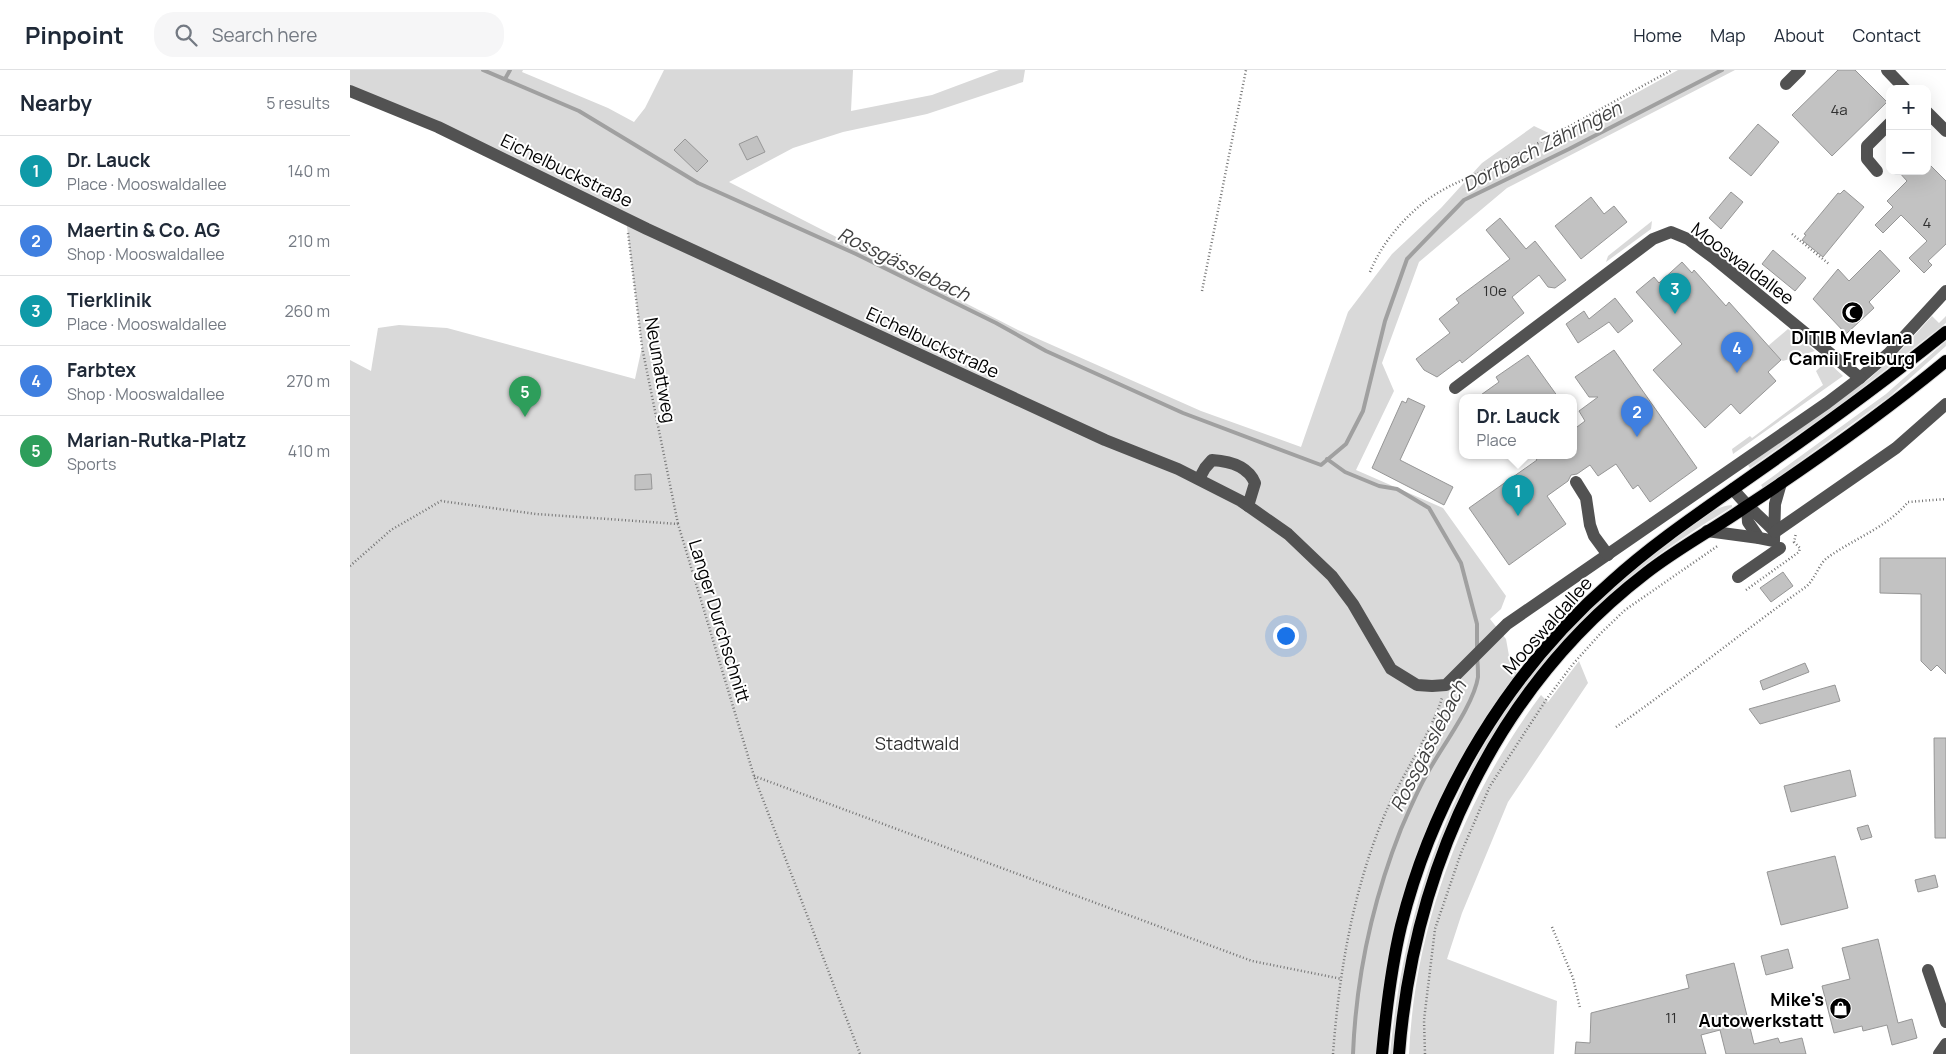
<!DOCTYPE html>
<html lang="en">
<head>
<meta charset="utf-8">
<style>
	:root { --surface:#fff; --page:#f6f6f7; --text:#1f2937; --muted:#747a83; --line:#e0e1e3; --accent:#1a73e8 }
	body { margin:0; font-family:Manrope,sans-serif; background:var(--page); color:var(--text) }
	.controls { position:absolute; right:15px; top:15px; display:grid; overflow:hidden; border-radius:10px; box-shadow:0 5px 20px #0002 }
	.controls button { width:45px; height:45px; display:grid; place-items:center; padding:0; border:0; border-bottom:1px solid var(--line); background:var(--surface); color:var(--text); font:25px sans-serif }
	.you { position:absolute; left:935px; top:565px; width:18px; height:18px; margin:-12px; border:4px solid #fff; border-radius:50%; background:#1a73e8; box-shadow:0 0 0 8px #1a73e833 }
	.badge { display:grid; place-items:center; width:32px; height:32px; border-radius:50%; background:var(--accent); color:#fff; font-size:16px; font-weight:700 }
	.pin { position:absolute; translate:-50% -41px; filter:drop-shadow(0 1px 2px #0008) }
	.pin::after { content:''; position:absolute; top:26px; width:18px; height:15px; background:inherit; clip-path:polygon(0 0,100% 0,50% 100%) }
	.popup { position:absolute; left:1109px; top:324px; width:118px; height:65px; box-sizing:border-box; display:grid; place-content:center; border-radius:10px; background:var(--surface); filter:drop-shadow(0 1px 4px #0005); font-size:16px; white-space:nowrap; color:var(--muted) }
	.popup b { font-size:19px; color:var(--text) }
	.popup::after { content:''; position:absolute; left:50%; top:100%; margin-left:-10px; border:10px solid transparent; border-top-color:var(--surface) }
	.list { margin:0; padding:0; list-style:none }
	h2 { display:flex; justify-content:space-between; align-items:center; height:65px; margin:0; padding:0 20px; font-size:21px }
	h2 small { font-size:16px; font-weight:400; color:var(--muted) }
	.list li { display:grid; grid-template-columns:32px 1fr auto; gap:15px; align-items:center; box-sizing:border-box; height:70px; padding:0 20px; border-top:1px solid var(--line) }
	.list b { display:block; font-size:19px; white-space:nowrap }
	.list p { margin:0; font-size:16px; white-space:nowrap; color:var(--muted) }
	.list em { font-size:16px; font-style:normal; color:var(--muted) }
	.icon { flex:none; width:28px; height:28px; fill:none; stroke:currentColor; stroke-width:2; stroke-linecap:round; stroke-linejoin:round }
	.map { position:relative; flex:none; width:1596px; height:984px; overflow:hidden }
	header { display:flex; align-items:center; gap:30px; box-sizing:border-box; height:70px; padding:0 25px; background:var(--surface); border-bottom:1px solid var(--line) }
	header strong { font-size:24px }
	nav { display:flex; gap:28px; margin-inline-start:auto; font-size:18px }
	.search { width:350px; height:45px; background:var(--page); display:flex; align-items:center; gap:12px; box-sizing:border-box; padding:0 18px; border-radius:20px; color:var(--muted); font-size:19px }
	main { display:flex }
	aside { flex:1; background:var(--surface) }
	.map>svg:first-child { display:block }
</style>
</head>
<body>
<header>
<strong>Pinpoint</strong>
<div class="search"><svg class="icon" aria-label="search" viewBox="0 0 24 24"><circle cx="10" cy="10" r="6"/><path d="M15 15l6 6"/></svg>Search here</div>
<nav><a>Home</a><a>Map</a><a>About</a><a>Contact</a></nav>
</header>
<main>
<aside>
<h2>Nearby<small>5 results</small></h2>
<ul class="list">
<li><span class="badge" style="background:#0f9aa8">1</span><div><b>Dr. Lauck</b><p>Place · Mooswaldallee</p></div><em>140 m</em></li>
<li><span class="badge" style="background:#3f7fe0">2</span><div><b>Maertin &amp; Co. AG</b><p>Shop · Mooswaldallee</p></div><em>210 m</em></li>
<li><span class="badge" style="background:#0f9aa8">3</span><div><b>Tierklinik</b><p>Place · Mooswaldallee</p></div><em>260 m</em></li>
<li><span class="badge" style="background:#3f7fe0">4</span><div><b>Farbtex</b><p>Shop · Mooswaldallee</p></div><em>270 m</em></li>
<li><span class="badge" style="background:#2e9e5b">5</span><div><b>Marian-Rutka-Platz</b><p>Sports</p></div><em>410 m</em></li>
</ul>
</aside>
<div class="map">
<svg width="1596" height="984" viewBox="0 0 1596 984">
	<rect width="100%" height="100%" fill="#fff"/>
	<g fill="#d9d9d9">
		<polygon points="0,0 173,0 172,2 258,38 284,52 295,38 314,0 503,0 501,41 582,25 649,0 675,0 673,12 577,44 493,62 443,78 379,112 668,260 851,341 951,377 998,242 1042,184 1091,138 1132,93 1184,56 1207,67 1328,0 1385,0 1157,118 1069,192 1032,293 1044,321 1006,400 1093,438 1156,526 1151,539 1140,549 1156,569 1161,597 1168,604 1076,765 1027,984 0,984 0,290 21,301 28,258 49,255 97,258 285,309 292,277 276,149 0,21"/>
		<polygon points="1302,151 1301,159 1256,192 1258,186"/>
		<polygon points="1582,246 1589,253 1596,246 1596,253 1490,335 1400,398 1398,395 1519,309 1552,279"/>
		<polygon points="1438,259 1465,281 1433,291 1431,290 1418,276"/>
		<polygon points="1596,271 1596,276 1539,327 1413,418 1411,415 1536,324"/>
		<polygon points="1477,291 1493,306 1383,384 1382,379 1400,366 1402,368 1473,315 1466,301"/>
		<path d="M1382,435V437C1352,455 1324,473 1296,494C1143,611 1056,794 1044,984H1040C1059,784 1139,611 1300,487C1321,471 1356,437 1382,435Z"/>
		<path d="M1229,591L1238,613L1158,732L1112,843L1097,889L1207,931L1204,984H1059C1065,853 1113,730 1191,625L1198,632Z"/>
	</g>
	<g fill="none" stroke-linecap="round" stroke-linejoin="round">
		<g stroke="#a0a0a0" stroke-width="4">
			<polyline points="133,0 229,41 348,113 506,184 646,253 696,281 833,343 971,395 996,374 1013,341 1035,251 1057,189 1114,130 1219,79 1372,0"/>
			<polyline points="155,9 160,0"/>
			<polyline points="977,389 995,402 1029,416 1047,419 1079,438 1111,493 1127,554 1127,579"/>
			<path d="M1003,984C1006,908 1023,830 1051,759C1059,741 1067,721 1077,704C1090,679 1124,635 1128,607C1128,601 1128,594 1127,588"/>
		</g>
	</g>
	<g fill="#c2c2c2" stroke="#969696">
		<polygon points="1488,0 1505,0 1537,32 1482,86 1442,45"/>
		<polygon points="1408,54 1429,72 1401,106 1379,88"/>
		<polygon points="407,66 415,82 397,90 389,74"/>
		<polygon points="335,69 358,91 347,102 324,80"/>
		<polygon points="1577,92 1596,111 1596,174 1578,191 1582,195 1574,203 1559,188 1577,171 1551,145 1533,163 1525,155 1543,137 1537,131 1557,111 1548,101 1577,101"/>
		<polygon points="1494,120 1514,137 1473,187 1452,170 1456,165 1454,164 1488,123 1490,124"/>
		<polygon points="1381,122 1393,132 1371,159 1359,148"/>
		<polygon points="1241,127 1254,144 1264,136 1277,152 1231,189 1205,156"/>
		<polygon points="1150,148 1176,179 1185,171 1216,210 1205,218 1198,217 1189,205 1162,227 1174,243 1112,293 1110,290 1087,307 1074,300 1066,289 1100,263 1089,249 1109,233 1106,229 1160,189 1136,160"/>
		<polygon points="1423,180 1456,208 1445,221 1412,194"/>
		<polygon points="1530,180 1550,201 1519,232 1524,238 1496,264 1463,229 1488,199 1499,211"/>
		<polygon points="1332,192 1342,203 1344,200 1376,236 1379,232 1431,290 1418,302 1426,311 1390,344 1381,334 1355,358 1303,300 1332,274 1286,222 1304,207 1309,213"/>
		<polygon points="1265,228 1283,251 1268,263 1259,252 1228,273 1216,254 1234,241 1239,249"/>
		<polygon points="1264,280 1347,398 1300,432 1288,415 1283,419 1266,394 1248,406 1240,395 1227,404 1221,405 1218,411 1197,426 1216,454 1159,495 1119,438 1187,390 1183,385 1223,385 1223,360 1235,351 1229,341 1248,327 1239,327 1225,307"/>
		<polygon points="1178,285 1208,327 1128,327 1149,312 1146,307"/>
		<polygon points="1058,328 1075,336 1050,390 1103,417 1094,435 1022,398 1052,331 1056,333"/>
		<polygon points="301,404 302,419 285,420 285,405"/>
		<polygon points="1530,488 1596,488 1596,604 1587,595 1581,601 1571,591 1571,524 1530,523"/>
		<polygon points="1433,502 1443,516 1421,532 1410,518"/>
		<polygon points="1455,593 1459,602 1413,620 1410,611"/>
		<polygon points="1485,615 1490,631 1410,654 1399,639"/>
		<polygon points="1584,668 1596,668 1596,768 1585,768"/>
		<polygon points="1500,700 1506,726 1441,742 1434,716"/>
		<polygon points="1518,755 1522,767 1511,770 1507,758"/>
		<polygon points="1485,786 1498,838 1431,855 1417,802"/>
		<polygon points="1585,805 1588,817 1568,822 1565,810"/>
		<polygon points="1528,869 1548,953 1562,949 1567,968 1542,975 1537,955 1513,961 1512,956 1484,963 1472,916 1500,909 1492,878"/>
		<polygon points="1438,879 1443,898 1416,905 1411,886"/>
		<polygon points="1384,893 1404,974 1428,968 1430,973 1452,968 1456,984 1376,984 1370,960 1351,965 1356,984 1225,984 1226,972 1240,973 1241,943 1339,918 1336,905"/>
	</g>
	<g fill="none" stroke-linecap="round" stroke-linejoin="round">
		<defs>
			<g id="major">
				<path d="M1032,984C1036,941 1041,898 1051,856C1084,724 1159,601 1261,512C1305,472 1355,439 1403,405C1469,359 1534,312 1596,262"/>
				<path d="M1049,984C1064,797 1145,619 1296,503C1328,478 1364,459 1397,436C1465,391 1533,343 1596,291"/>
			</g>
		</defs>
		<use href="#major" stroke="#dbdbdb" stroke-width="14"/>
		<g stroke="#747474" stroke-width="2.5" stroke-dasharray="1 2.5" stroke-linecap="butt">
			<polyline points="278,163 292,277 328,454"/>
			<polyline points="1442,164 1479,194"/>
			<path d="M1020,202C1031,175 1050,152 1073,133C1097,114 1127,105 1154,91C1211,62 1266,30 1322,0"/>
			<polyline points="852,221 896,0"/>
			<polyline points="0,496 41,460 91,431 186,444 328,454 404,706 510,984"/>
			<polyline points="1396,520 1449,482 1450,478 1444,472 1446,463"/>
			<path d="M1266,657C1331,612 1392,562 1457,516C1466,507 1469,494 1477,488C1503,469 1538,457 1558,432L1596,429"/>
			<polyline points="404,706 902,891 992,909"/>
			<polyline points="1202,857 1223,908 1230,938"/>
			<path d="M983,984C989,903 1003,819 1035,744C1052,704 1079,668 1092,628"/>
			<polyline points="1075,984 1074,950 1085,859 1111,783 1140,716 1196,630 1223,594 1250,564 1275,540 1369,475"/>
		</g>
		<g stroke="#525252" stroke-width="12">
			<polyline points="1537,0 1555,19"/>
			<polyline points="1436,14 1450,0"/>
			<polyline points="0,21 88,57 297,159 755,370 828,399 891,431 938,464 982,506 1003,534 1041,599 1067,615 1082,616 1096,615 1157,554 1477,333 1510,308 1539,283 1596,221"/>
			<polyline points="1577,42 1596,61"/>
			<polyline points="1527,101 1517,89 1517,76 1540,53"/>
			<polyline points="1105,318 1303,169 1321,162 1338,169 1365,189 1510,308"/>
			<path d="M849,409L855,398L862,390C879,391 898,396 905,413L898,436"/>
			<polyline points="1226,412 1236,428 1240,455 1244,466 1258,485"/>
			<path d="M1383,419C1396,436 1411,447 1425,462"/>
			<polyline points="1397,437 1398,452 1409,468 1424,471 1425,434 1431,413"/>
			<polyline points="1357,461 1409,468"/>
			<polyline points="1425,462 1546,378 1596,334"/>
			<polyline points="1388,507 1430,478"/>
			<polyline points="1578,900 1596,952"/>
			<polyline points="1589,984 1596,974"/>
		</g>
		<use href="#major" stroke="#000" stroke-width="12"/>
	</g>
	<defs>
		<symbol id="mosque-disc" viewBox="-11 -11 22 22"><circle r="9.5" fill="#000" stroke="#fff"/><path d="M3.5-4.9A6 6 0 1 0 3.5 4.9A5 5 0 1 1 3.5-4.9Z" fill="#fff"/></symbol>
		<symbol id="shop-disc" viewBox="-11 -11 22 22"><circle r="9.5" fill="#000" stroke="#fff"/><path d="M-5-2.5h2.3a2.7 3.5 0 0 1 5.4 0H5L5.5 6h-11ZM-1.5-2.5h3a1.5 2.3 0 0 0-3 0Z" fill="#fff"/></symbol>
	</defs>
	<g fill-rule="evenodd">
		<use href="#mosque-disc" x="1490" y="230" width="25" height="25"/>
		<use href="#shop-disc" x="1478" y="926" width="25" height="25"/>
	</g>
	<g text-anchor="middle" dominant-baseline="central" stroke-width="4" stroke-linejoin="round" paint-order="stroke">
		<g font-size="15" fill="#303030">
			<text x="1489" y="39">4a</text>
			<text x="1577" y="152">4</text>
			<text x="1145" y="220">10e</text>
			<text x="1321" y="947">11</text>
		</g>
		<g font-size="18" fill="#000" stroke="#fff">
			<text transform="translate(217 100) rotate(26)">Eichelbuckstraße</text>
			<text transform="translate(1393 193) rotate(37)">Mooswaldallee</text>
			<text transform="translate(583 272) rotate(25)">Eichelbuckstraße</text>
			<text transform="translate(311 300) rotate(80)">Neumattweg</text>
			<text transform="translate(370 551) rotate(73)">Langer Durchschnitt</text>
			<text transform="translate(1197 555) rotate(-48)">Mooswaldallee</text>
		</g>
		<g font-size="18" font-weight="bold" fill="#000" stroke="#fff">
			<text x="1502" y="267">DITIB Mevlana<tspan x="1502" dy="21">Camii Freiburg</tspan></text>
			<text x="1474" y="929" text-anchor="end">Mike's<tspan x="1474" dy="21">Autowerkstatt</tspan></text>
		</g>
		<g font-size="18" fill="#303030" stroke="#fff">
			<text x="567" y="673">Stadtwald</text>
		</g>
		<g font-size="19" font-style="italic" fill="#414141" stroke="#fff">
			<text transform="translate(1192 76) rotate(-27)">Dorfbach Zähringen</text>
			<text transform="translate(554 194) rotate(26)">Rossgässlebach</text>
			<text transform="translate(1078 676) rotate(-63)">Rossgässlebach</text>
		</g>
	</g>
</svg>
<div class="controls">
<button>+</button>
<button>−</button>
</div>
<div class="you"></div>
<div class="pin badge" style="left:1168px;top:446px;background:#0f9aa8">1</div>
<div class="popup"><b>Dr. Lauck</b>Place</div>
<div class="pin badge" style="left:1287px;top:367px;background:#3f7fe0">2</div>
<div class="pin badge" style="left:1325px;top:244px;background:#0f9aa8">3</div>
<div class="pin badge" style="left:1387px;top:303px;background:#3f7fe0">4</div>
<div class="pin badge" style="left:175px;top:347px;background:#2e9e5b">5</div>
</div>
</main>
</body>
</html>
